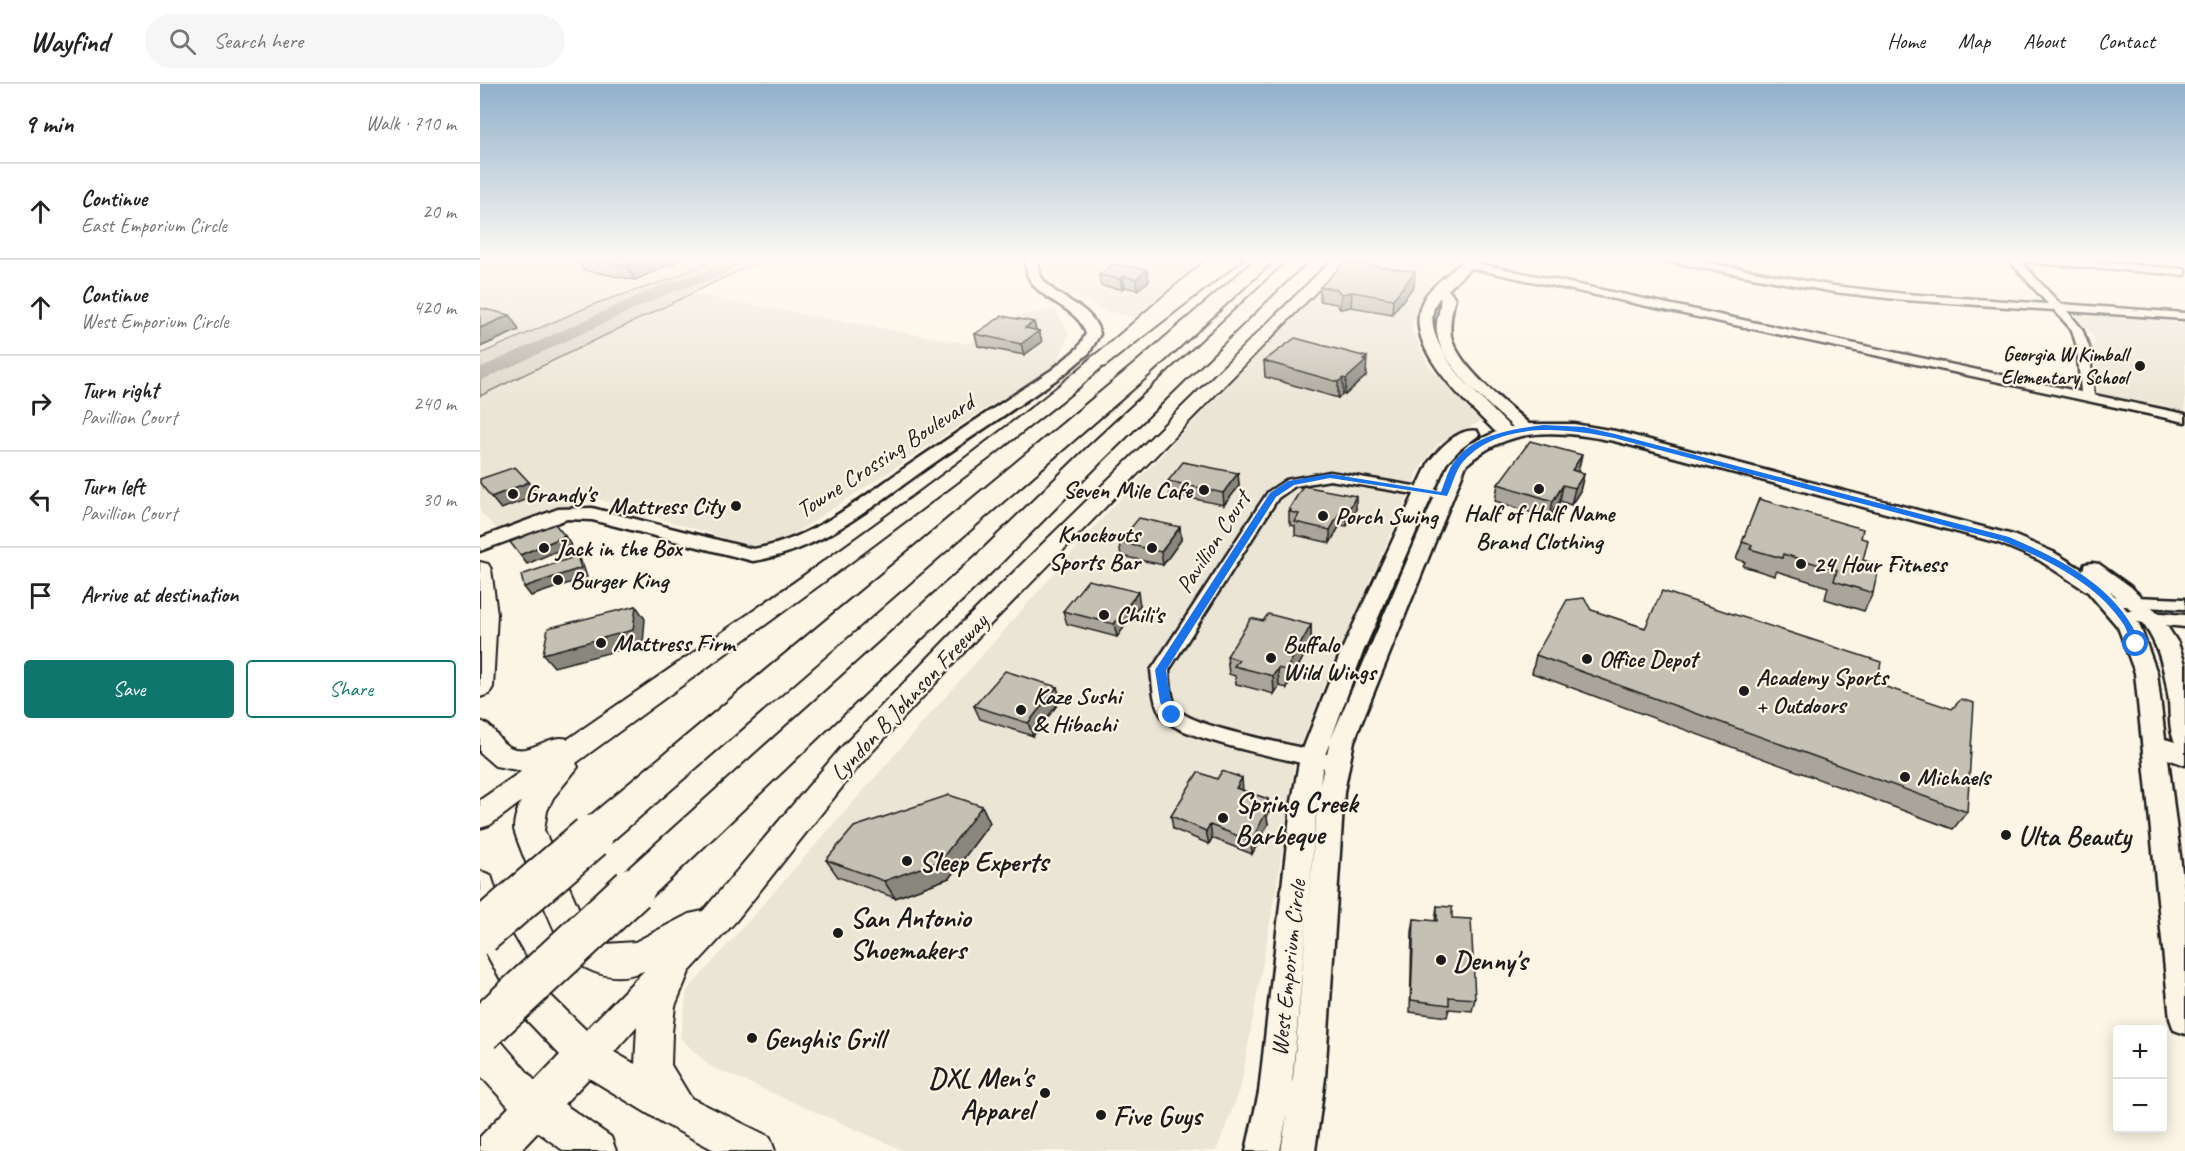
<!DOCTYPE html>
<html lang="en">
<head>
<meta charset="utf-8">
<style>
	:root { --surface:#fff; --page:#f6f6f6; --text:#222; --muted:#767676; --line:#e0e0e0; --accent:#0f766e }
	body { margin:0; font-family:Caveat,sans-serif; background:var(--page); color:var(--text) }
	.controls { position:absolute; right:18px; bottom:18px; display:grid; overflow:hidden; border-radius:6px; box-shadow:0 3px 15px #0003 }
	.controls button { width:54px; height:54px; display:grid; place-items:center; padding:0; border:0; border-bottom:2px solid var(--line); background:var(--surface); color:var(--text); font:30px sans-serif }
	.stop { position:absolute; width:18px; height:18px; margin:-14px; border:4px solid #1a73e8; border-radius:50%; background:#fff }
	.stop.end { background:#1a73e8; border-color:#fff; box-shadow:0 2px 6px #0008 }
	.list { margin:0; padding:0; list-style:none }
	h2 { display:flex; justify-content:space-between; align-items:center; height:78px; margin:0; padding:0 24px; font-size:26px }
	h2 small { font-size:20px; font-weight:400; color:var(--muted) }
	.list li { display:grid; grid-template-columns:39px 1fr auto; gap:18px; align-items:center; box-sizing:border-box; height:96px; padding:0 24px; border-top:2px solid var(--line) }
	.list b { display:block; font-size:22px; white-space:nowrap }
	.list p { margin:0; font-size:20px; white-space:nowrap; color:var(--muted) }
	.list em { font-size:20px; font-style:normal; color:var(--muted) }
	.actions { display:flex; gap:12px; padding:18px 24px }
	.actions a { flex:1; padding:14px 0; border:2px solid var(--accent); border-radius:6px; text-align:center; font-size:21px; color:var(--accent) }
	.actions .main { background:var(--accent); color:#fff }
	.icon { flex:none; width:33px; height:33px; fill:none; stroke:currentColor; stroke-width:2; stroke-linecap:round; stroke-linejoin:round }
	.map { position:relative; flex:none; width:1705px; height:1067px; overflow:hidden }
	header { display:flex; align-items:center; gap:36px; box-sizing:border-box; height:84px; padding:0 30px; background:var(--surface); border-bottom:2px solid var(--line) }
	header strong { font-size:28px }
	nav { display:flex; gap:33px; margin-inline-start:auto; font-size:21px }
	.search { width:420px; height:54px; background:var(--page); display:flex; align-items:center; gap:15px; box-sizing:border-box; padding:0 21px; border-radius:33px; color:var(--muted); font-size:22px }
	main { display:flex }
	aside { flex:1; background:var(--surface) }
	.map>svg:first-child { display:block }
</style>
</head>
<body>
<header>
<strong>Wayfind</strong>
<div class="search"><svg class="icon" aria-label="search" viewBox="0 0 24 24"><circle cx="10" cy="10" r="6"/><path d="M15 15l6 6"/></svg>Search here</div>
<nav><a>Home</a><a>Map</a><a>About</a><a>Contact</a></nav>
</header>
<main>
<aside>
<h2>9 min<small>Walk · 710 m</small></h2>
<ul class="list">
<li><svg class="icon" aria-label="ahead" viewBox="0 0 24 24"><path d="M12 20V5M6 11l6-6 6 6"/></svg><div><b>Continue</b><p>East Emporium Circle</p></div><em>20 m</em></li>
<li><svg class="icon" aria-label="ahead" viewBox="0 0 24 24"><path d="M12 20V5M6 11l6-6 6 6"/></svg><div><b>Continue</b><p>West Emporium Circle</p></div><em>420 m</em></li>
<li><svg class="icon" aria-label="right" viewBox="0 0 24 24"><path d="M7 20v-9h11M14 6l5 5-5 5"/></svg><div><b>Turn right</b><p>Pavillion Court</p></div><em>240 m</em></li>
<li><svg class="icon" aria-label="left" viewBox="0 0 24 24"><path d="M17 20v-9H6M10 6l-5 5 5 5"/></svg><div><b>Turn left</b><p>Pavillion Court</p></div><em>30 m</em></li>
<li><svg class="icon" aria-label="arrive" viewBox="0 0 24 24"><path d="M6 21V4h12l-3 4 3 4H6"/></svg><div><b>Arrive at destination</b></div></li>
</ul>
<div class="actions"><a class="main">Save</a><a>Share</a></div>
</aside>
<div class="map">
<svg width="1705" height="1067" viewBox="0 0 1705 1067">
	<rect width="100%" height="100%" fill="#fcf5e5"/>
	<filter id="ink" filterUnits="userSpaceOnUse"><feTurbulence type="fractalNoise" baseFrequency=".0167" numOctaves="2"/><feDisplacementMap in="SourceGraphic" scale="12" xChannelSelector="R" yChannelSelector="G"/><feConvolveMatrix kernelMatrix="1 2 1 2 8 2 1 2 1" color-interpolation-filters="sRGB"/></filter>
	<g filter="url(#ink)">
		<g fill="#ebe5d6">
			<polygon points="0,175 236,175 0,270"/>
			<polygon points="567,175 724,175 656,233 624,227 580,204 566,189"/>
			<polygon points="866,175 906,175 959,186 941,213 931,243 948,281 1001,337 957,361 940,384 843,603 815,677 798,794 760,1006 736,1067 425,1067 230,982 200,954 207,907 628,428"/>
			<polygon points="213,210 488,260 520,236 575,225 589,249 577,281 500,328 297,461 271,462 117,415 20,448 0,428 0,312"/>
			<polygon points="1591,229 1705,237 1705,329 1618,311 1614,253"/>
		</g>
		<polygon fill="#dbd5c8" stroke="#7c7872" stroke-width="1.5" points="236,175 283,175 0,312 0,270 117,219 191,195"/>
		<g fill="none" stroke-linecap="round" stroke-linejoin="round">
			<polygon fill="#b0aba1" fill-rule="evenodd" points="251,175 270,175 237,193 187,210 0,297 0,284 175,204 227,187"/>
			<defs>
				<g id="minor">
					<polygon points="1186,175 1207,175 1354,202 1425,210 1568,220 1528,175 1575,175 1705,185 1705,191 1541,178 1580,220 1705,229 1705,235 1587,227 1602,245 1609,263 1614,311 1705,330 1705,338 986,183 981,180 986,177 1601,308 1597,263 1592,246 1574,226 1425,216 1354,208 1191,178"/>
					<path d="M850,388L964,407L971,411L964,415L850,396L815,402L798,414L689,586C690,598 690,612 696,623C709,645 821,661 850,671L853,676L850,681L843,684C811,676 704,656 684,635C673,622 673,602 671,586L674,582L788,408L806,396Z"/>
					<polygon points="1629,512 1705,515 1705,525 1623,521 1621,517 1623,513"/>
					<polygon points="1643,526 1705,531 1705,543 1637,536 1635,532 1637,528"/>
				</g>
				<g id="tertiary">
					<path d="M545,175H557C558,181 559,189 562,194C579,219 611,218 620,250L609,269L583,291C537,323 490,354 444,386C390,424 340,467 273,477L112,436L87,435L0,467V454L78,425L112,424L273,465C334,456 383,412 432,379C479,347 526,316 573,285L598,264L606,250C598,222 562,219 549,194C546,189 546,181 545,175Z"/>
					<path d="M986,175H999L968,206L975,214C972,226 969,239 971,252C979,284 1025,318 1049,340H1094L1135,347L1533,451L1573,468L1603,486L1605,480L1612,479L1619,480L1651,503L1681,533L1698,559L1705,580V681L1688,675L1705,812V950L1694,946L1690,935L1655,589L1638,543L1608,508L1559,476L1519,459L1134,357C1079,346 1030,341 986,381L874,657L864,708L845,994L835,1067H801L807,1030L800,1067H766L779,1008L811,723L820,673L861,568L949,378C959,365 979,343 997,347L999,351L979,366L966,380L883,568L851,655L969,379L988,361L1016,348C987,318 917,260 945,213C952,201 975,185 986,175ZM960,213C962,224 955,237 957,249C961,283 1009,320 1033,343H1030C1005,317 928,253 960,213ZM1630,507C1672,541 1682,565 1689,617C1690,630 1689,647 1695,658L1685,655L1677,589L1659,540ZM850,658L840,700L844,673ZM837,719L813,994L812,999L837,723Z"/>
				</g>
				<g id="secondary">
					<path d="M728,175H744L598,304L508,375L367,481L96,679L98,683L73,714L67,727L64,746L109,848L126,860L155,858L209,830L223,827L359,666L483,538L853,175H868L501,550L379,682L256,837L209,888L195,922L192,948L191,981L211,1014L290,1053L295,1067H236L185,1040L109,994L84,1020L131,1053L136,1067H84L58,1048L40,1067H0V1053L29,1023L0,991V943L13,948L55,997L80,971L38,927L0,858V787L11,791L27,843L62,903L106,946L164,887C136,898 111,891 88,872C82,867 35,754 34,745C34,736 37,726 41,718L10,741L0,744V716L42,687L15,682L0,669V637C17,642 17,659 32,664C52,671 69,649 88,655C249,544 411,434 565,313C621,269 673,220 728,175ZM157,942L155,980L134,968Z"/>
					<polygon points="0,478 8,480 11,485 17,530 13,603 9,610 0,613"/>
				</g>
				<g id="motorway">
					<polygon points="743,175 763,175 625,282 618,284 611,282 607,278 611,274"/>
					<polygon points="776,175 795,175 668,292 125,763 112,768 99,763 93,752 99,741 652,282"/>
					<polygon points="810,175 829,175 626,373 517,483 167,817 153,823 139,817 133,805 139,793 497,471 608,363"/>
				</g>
			</defs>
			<use href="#minor" stroke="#1c1c1c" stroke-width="5"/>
			<use href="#tertiary" stroke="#1c1c1c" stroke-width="5"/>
			<use href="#secondary" stroke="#1c1c1c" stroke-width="4"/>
			<use href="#motorway" stroke="#1c1c1c" stroke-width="4"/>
			<use href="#minor" fill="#fcf5e5" fill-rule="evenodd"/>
			<use href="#tertiary" fill="#fcf5e5" fill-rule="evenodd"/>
			<use href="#secondary" fill="#fcf5e5" fill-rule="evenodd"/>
			<use href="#motorway" fill="#fcf5e5" fill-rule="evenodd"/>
			<defs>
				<polyline id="motorway-bridge-far1" points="109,754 112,752"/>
				<g id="motorway-bridge">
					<polyline points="0,849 111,753"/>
					<polyline points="0,947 153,805"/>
				</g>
			</defs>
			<use href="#motorway-bridge-far1" stroke="#1c1c1c" stroke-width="38" stroke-linecap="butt"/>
			<use href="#motorway-bridge" stroke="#1c1c1c" stroke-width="47" stroke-linecap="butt"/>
			<use href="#motorway-bridge-far1" stroke="#fcf5e5" stroke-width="33"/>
			<use href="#motorway-bridge" stroke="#fcf5e5" stroke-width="43"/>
		</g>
		<g fill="#a9a59a" stroke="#1c1c1c" stroke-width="1.5">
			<polygon points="97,175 202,175 155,196 103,186"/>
			<polygon points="667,186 669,197 657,206 645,203 642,205 621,202 619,191"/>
			<polygon points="934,202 912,230 871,223 860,225 856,220 840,217 840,203"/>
			<polygon points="554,238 556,246 559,247 562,258 544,271 498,262 495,250"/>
			<polygon points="784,277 887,288 886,292 865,311 863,310 858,314 785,293"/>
			<polygon points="1098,388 1104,390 1100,407 1091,421 1080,417 1069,434 1015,417 1018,400"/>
			<polygon points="758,389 759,402 744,421 689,410 688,397"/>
			<polygon points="1279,415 1381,454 1383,476 1393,509 1384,527 1345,515 1348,503 1296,487 1295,492 1263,482 1265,478 1256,475"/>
			<polygon points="809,425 876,425 867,442 860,441 850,459 815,451 815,442 810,441 810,438 809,438"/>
			<polygon points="700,443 701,456 683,481 641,472 639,458"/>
			<polygon points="660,521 637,553 587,540 583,527"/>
			<polygon points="1111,526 1165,544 1397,600 1487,728 1473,745 1052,589 1056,571"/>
			<polygon points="783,537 831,541 831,558 807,604 799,602 794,610 756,600 755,592 749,590 747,572"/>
			<polygon points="581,616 553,652 500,635 494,622"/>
			<polygon points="763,707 788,715 789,728 787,733 788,740 772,770 732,754 729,760 693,745 691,732"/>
			<polygon points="502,722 510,739 469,794 415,814 358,793 346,776"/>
			<polygon points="957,822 972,834 995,915 992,927 969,925 967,933 930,928 932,848 934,835 955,837"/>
		</g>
		<g fill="#89867d" stroke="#1c1c1c" stroke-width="1.5">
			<polygon points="163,175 202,175 155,196 147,182"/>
			<polygon points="667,186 669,197 657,206 656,195"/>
			<polygon points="935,188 934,202 912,230 913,215"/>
			<polygon points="643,192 645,203 642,205 640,195"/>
			<polygon points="872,208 871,223 860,225 861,210"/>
			<polygon points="30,231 39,246 0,263 0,244"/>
			<polygon points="554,238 556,249 559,247 562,258 544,271 541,260 545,244"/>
			<polygon points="887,273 886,292 865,311 866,295"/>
			<polygon points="863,294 863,310 858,314 858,298"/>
			<polygon points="1102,371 1098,388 1088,403 1092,386"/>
			<polygon points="758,389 759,402 744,421 743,409"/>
			<polygon points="1104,390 1100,407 1091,421 1095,404"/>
			<polygon points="49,398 58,411 21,425 11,413"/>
			<polygon points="1083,401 1080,417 1069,434 1073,417"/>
			<polygon points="876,412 876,425 867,442 867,429"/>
			<polygon points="860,428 860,441 850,459 850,446"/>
			<polygon points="700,443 701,456 683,481 681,468"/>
			<polygon points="85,452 91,461 47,480 40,471"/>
			<polygon points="97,472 103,481 107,493 51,512 44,503"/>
			<polygon points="658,508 660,521 637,553 634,540"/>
			<polygon points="156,522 165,535 163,560 74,583 63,570"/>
			<polygon points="831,541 831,558 807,604 806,586"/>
			<polygon points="798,584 799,602 794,610 793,592"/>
			<polygon points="577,603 581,616 553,652 548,639"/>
			<polygon points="762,694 763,707 756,704"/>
			<polygon points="788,715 789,728 787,733 788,740 772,770 771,757 783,726"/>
			<polygon points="502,722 510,739 469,794 415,814 404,797"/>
			<polygon points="730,741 732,754 729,760 726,747"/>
		</g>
		<g fill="#c4c0b3" stroke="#1c1c1c" stroke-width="1.5">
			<polygon points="111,175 163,175 147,182"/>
			<polygon points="866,177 935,188 913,215 872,208 861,210 856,205 840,203"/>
			<polygon points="634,180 667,186 656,195 643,192 640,195 619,191"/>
			<polygon points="0,224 30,231 0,244"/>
			<polygon points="522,232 554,238 545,244 559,247 541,260 495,250"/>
			<polygon points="815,254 887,273 883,276 886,277 866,295 863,294 858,298 784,277"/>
			<polygon points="1050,357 1102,371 1092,386 1104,390 1095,404 1083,401 1073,417 1018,400"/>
			<polygon points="703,378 758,389 743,409 688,397"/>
			<polygon points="35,383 49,398 11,413 0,399 0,395"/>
			<polygon points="823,402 876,412 867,429 860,428 850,446 815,438 819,430 810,428 811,426 809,425"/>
			<polygon points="1279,415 1383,445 1381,454 1388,456 1383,476 1399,481 1393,509 1354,497 1357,486 1303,470 1302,474 1270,465 1272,461 1262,458"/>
			<polygon points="659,434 700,443 681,468 639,458"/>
			<polygon points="75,440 85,452 40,471 30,458"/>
			<polygon points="97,472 101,484 44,503 41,491"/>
			<polygon points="608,496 658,508 634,540 583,527"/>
			<polygon points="1182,507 1401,578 1397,600 1472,625 1481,615 1494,619 1487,728 1056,571 1087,516 1104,514 1111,526 1165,544"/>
			<polygon points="156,522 153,546 63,570 68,544"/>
			<polygon points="788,530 831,541 806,586 798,584 793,592 754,582 759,576 747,572 771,534 783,537"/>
			<polygon points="525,587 577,603 548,639 494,622"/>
			<polygon points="742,687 762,694 756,704 788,715 783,726 787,727 771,757 730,741 726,747 691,732 718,688 737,695"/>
			<polygon points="469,711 502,722 460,777 404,797 346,776 374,743"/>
			<polygon points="957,822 972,823 972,834 991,835 995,915 969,913 969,921 931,916 934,835 957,837"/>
		</g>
	</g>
	<linearGradient id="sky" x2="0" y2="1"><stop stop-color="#91b0cc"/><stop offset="0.54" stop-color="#fefaf3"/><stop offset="1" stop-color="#fefaf3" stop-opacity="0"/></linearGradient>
	<rect width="1705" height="324" fill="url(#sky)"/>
	<path fill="#1a73e8" d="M1064,341L1104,343L1135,350L1529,453C1583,476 1638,503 1661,560L1656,564L1653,563C1649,556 1648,548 1644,541C1617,499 1567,476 1523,457L1134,354C1086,344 1018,336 982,379C975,388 972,402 967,412L850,394L814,401L796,413L686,586L691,618L697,631L692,635L688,634L680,618L675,586L790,409L808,397L850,390L961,408C965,398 968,385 975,377C995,350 1033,345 1064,341Z"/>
	<g fill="#1c1c1c" stroke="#fcf5e5" stroke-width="2">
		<circle cx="1660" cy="282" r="6"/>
		<circle cx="1059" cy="405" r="6"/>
		<circle cx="724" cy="406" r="6"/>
		<circle cx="33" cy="410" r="6"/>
		<circle cx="256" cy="422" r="6"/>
		<circle cx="843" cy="432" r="6"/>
		<circle cx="64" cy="464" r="6"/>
		<circle cx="672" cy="464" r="6"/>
		<circle cx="1321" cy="480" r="6"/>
		<circle cx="78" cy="496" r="6"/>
		<circle cx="624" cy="531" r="6"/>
		<circle cx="121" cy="559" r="6"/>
		<circle cx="791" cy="574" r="6"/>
		<circle cx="1107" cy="575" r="6"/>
		<circle cx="1264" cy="607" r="6"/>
		<circle cx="541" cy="626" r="6"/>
		<circle cx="1425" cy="693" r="6"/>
		<circle cx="743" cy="734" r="6"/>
		<circle cx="1526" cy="751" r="6"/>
		<circle cx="427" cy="777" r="6"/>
		<circle cx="358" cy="849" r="6"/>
		<circle cx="961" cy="876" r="6"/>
		<circle cx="272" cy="954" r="6"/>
		<circle cx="565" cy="1009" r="6"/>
		<circle cx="621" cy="1031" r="6"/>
	</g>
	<g text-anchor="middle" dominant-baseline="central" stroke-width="4.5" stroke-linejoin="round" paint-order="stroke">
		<g font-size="20" font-weight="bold" fill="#1c1c1c" stroke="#fcf5e5" text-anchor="end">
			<text x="1648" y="270">Georgia W Kimball<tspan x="1648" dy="23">Elementary School</tspan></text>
		</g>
		<g font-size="24" fill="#1c1c1c" stroke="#fcf5e5">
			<text transform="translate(405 372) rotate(-33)">Towne Crossing Boulevard</text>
			<text transform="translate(733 458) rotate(-57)">Pavillion Court</text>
			<text transform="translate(429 613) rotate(-47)">Lyndon B Johnson Freeway</text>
			<text transform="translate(808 884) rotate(-84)">West Emporium Circle</text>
		</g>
		<g font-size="24" font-weight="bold" fill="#1c1c1c" stroke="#fcf5e5" text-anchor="start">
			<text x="712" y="406" text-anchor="end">Seven Mile Cafe</text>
			<text x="45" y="410">Grandy's</text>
			<text x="244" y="422" text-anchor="end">Mattress City</text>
			<text x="1059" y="429" text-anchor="middle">Half of Half Name<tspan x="1059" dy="28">Brand Clothing</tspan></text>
			<text x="855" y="432">Porch Swing</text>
			<text x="660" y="450" text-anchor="end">Knockouts<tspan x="660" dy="28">Sports Bar</tspan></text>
			<text x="76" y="464">Jack in the Box</text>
			<text x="1333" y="480">24 Hour Fitness</text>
			<text x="90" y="496">Burger King</text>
			<text x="636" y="531">Chili's</text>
			<text x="133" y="559">Mattress Firm</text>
			<text x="803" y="560">Buffalo<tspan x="803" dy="28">Wild Wings</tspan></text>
			<text x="1119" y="575">Office Depot</text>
			<text x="1276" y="593">Academy Sports<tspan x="1276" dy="28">+ Outdoors</tspan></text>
			<text x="553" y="612">Kaze Sushi<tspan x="553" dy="28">&amp; Hibachi</tspan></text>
			<text x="1437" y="693">Michaels</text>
		</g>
		<g font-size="28" font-weight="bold" fill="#1c1c1c" stroke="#fcf5e5" text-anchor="start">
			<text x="755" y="718">Spring Creek<tspan x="755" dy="32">Barbeque</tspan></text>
			<text x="1538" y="751">Ulta Beauty</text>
			<text x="439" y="777">Sleep Experts</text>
			<text x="370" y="833">San Antonio<tspan x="370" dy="32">Shoemakers</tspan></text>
			<text x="973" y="876">Denny's</text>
			<text x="284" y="954">Genghis Grill</text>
			<text x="553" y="993" text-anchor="end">DXL Men's<tspan x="553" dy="32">Apparel</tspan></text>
			<text x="633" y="1031">Five Guys</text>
		</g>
	</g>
</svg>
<div class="controls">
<button>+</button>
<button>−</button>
</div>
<div class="stop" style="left:1656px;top:560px"></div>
<div class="stop end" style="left:692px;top:631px"></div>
</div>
</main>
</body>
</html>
